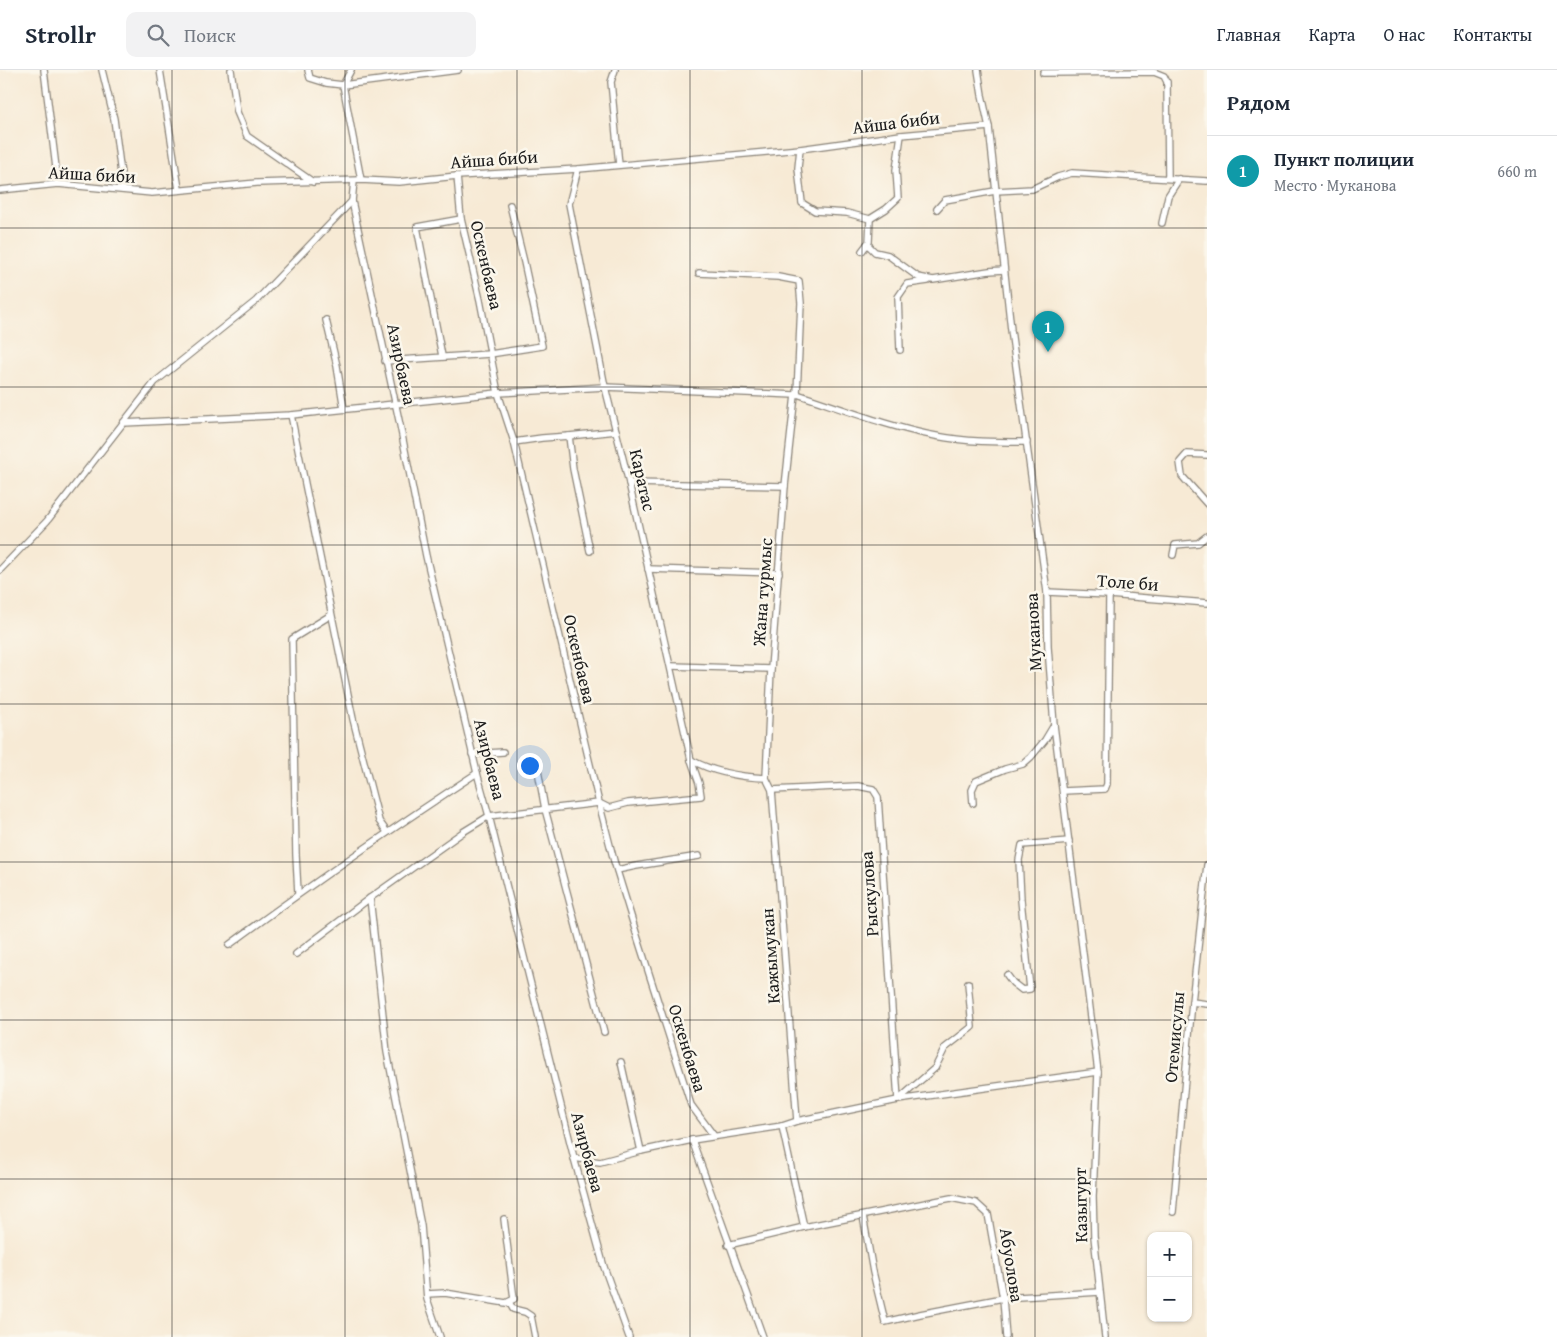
<!DOCTYPE html>
<html lang="ru">
<head>
<meta charset="utf-8">
<style>
	:root { --surface:#fff; --page:#f2f2f3; --text:#1f2937; --muted:#747a83; --line:#e0e1e3; --accent:#b5179e }
	body { margin:0; font-family:"Gentium Book Plus",serif; background:var(--page); color:var(--text) }
	.controls { position:absolute; right:15px; bottom:15px; display:grid; overflow:hidden; border-radius:10px; box-shadow:0 1px 4px #0004 }
	.controls button { width:45px; height:45px; display:grid; place-items:center; padding:0; border:0; border-bottom:1px solid var(--line); background:var(--surface); color:var(--text); font:25px sans-serif }
	.you { position:absolute; left:529px; top:695px; width:18px; height:18px; margin:-12px; border:4px solid #fff; border-radius:50%; background:#1a73e8; box-shadow:0 0 0 8px #1a73e833 }
	.badge { display:grid; place-items:center; width:32px; height:32px; border-radius:50%; background:var(--accent); color:#fff; font-size:16px; font-weight:700 }
	.pin { position:absolute; translate:-50% -41px; filter:drop-shadow(0 1px 2px #0008) }
	.pin::after { content:''; position:absolute; top:26px; width:18px; height:15px; background:inherit; clip-path:polygon(0 0,100% 0,50% 100%) }
	.list { margin:0; padding:0; list-style:none }
	h2 { display:flex; justify-content:space-between; align-items:center; height:65px; margin:0; padding:0 20px; font-size:21px }
	h2 small { font-size:16px; font-weight:400; color:var(--muted) }
	.list li { display:grid; grid-template-columns:32px 1fr auto; gap:15px; align-items:center; box-sizing:border-box; height:70px; padding:0 20px; border-top:1px solid var(--line) }
	.list b { display:block; font-size:19px; white-space:nowrap }
	.list p { margin:0; font-size:16px; white-space:nowrap; color:var(--muted) }
	.list em { font-size:16px; font-style:normal; color:var(--muted) }
	.icon { flex:none; width:28px; height:28px; fill:none; stroke:currentColor; stroke-width:2; stroke-linecap:round; stroke-linejoin:round }
	.map { position:relative; flex:none; width:1207px; height:1267px; overflow:hidden }
	header { display:flex; align-items:center; gap:30px; box-sizing:border-box; height:70px; padding:0 25px; background:var(--surface); border-bottom:1px solid var(--line) }
	header strong { font-size:24px }
	nav { display:flex; gap:28px; margin-inline-start:auto; font-size:18px }
	.search { width:350px; height:45px; background:var(--page); display:flex; align-items:center; gap:12px; box-sizing:border-box; padding:0 18px; border-radius:10px; color:var(--muted); font-size:19px }
	main { display:flex }
	aside { flex:1; background:var(--surface) }
	.map>svg:first-child { display:block }
</style>
</head>
<body>
<header>
<strong>Strollr</strong>
<div class="search"><svg class="icon" aria-label="search" viewBox="0 0 24 24"><circle cx="10" cy="10" r="6"/><path d="M15 15l6 6"/></svg>Поиск</div>
<nav><a>Главная</a><a>Карта</a><a>О нас</a><a>Контакты</a></nav>
</header>
<main>
<div class="map">
<svg width="1207" height="1267" viewBox="0 0 1207 1267">
	<rect width="100%" height="100%" fill="#fbf7ec"/>
	<filter id="ink" filterUnits="userSpaceOnUse"><feTurbulence type="fractalNoise" baseFrequency=".02" numOctaves="2"/><feDisplacementMap in="SourceGraphic" scale="10" xChannelSelector="R" yChannelSelector="G"/><feConvolveMatrix kernelMatrix="1 2 1 2 8 2 1 2 1" color-interpolation-filters="sRGB"/></filter>
	<filter id="wash" filterUnits="userSpaceOnUse"><feTurbulence type="fractalNoise" baseFrequency=".0096" numOctaves="4" result="noise"/><feDisplacementMap in="SourceGraphic" scale="20" xChannelSelector="R" yChannelSelector="G"/><feGaussianBlur stdDeviation="1.12" result="paint"/><feColorMatrix in="noise" values="0 0 0 0 0 0 0 0 0 0 0 0 0 0 0 0 0 1.4 0 .05"/><feComposite in="paint" operator="in"/></filter>
	<g filter="url(#wash)">
		<rect width="100%" height="100%" fill="#f7ead5"/>
	</g>
	<g filter="url(#ink)">
		<g fill="none" stroke-linecap="round" stroke-linejoin="round">
			<defs>
				<g id="street">
					<polyline points="44,0 58,114"/>
					<polyline points="102,0 114,49 123,120"/>
					<polyline points="160,0 179,119"/>
					<polyline points="231,0 237,42 247,66 313,112"/>
					<polyline points="308,0 310,8 326,13 343,15 458,0"/>
					<polyline points="351,0 343,15 361,110"/>
					<polyline points="615,0 611,12 619,95"/>
					<polyline points="978,0 982,25 989,57 1011,260 1047,522 1048,577 1054,655 1098,1002 1093,1127 1094,1166 1105,1267"/>
					<polyline points="1043,3 1154,2 1164,6 1167,12 1168,108"/>
					<polyline points="800,79 798,98 802,133 815,141 847,143 870,149 869,172 862,181"/>
					<polyline points="457,106 461,149 480,230 498,323 514,372 599,733 614,791 638,869 691,1035 714,1066"/>
					<polyline points="354,111 352,131 400,355 426,486 477,703 489,746 574,1088 604,1197 629,1267"/>
					<polyline points="0,120 58,114 152,123 257,113 361,110 399,112 457,106 578,99 800,79 901,65 989,57"/>
					<polyline points="937,139 945,130 995,121 1032,119 1058,107 1072,103 1207,111"/>
					<polyline points="870,149 886,139 898,128 896,100 901,65"/>
					<polyline points="1162,153 1168,126 1179,109"/>
					<polyline points="867,174 875,182 888,185 918,207 933,210 989,201 1004,200"/>
					<polyline points="699,203 778,207 799,211 801,233 797,324"/>
					<polyline points="326,250 337,296 344,339"/>
					<polyline points="900,280 898,227 907,214 928,211"/>
					<polyline points="442,286 417,157 461,149"/>
					<polyline points="385,291 490,284 542,276 524,192 510,135"/>
					<polyline points="795,325 785,416 771,599 766,708 772,720 797,1051"/>
					<polyline points="291,345 353,649 379,751 387,762"/>
					<path d="M123,353L291,345L498,323L605,317L795,325L797,324C843,339 889,357 936,366C966,372 997,372 1027,372"/>
					<polyline points="514,372 542,368 569,366"/>
					<polyline points="1207,385 1187,384 1180,392 1182,406 1207,434"/>
					<polyline points="629,413 785,416"/>
					<polyline points="590,481 573,399 569,366 616,361"/>
					<polyline points="1173,485 1175,475 1198,473 1207,466"/>
					<polyline points="648,499 779,503"/>
					<polyline points="0,500 47,451 155,312 256,231 352,131"/>
					<polyline points="1047,522 1109,525 1207,533"/>
					<polyline points="671,596 771,599"/>
					<polyline points="472,684 503,682"/>
					<path d="M691,690C713,702 741,707 766,708"/>
					<polyline points="537,695 545,739 604,962"/>
					<polyline points="772,720 858,716 873,719 878,727 898,1030"/>
					<polyline points="1063,721 1105,719 1107,714 1109,525"/>
					<polyline points="973,733 972,720 976,711 1005,699 1023,694 1031,687 1045,670 1054,655"/>
					<polyline points="617,800 636,796 699,786"/>
					<polyline points="298,823 296,785 292,569 331,545"/>
					<polyline points="370,828 387,982 421,1156 427,1229 440,1267"/>
					<path d="M229,875C310,815 393,758 477,703"/>
					<polyline points="296,884 370,828 463,762 489,746 599,733 609,738 628,733 701,726 699,713 691,690 629,413 605,317 569,134 578,99"/>
					<polyline points="1007,905 1013,913 1022,920 1030,919 1021,830 1019,790 1022,775 1069,771"/>
					<polyline points="1192,932 1207,934"/>
					<polyline points="621,992 641,1081"/>
					<polyline points="898,1030 935,998 945,978 972,957 968,913"/>
					<polyline points="782,1056 804,1157"/>
					<polyline points="692,1070 763,1267"/>
					<polyline points="574,1088 600,1092 641,1081 692,1070 782,1056 797,1051 898,1030 1098,1002"/>
					<polyline points="1173,1142 1192,932 1207,795"/>
					<polyline points="863,1146 873,1202 885,1252 920,1244 1003,1228 1100,1222"/>
					<polyline points="728,1175 804,1157 951,1128 976,1133 988,1144 1003,1228 1006,1267"/>
					<polyline points="427,1224 445,1223 506,1233 514,1229 504,1149"/>
					<polyline points="509,1232 513,1239 525,1242 531,1246 535,1267"/>
				</g>
			</defs>
			<use href="#street" stroke="#8a8378" stroke-width="8"/>
			<use href="#street" stroke="#fff" stroke-width="5.5"/>
		</g>
	</g>
	<path fill="none" stroke="#1c1c1c" stroke-width="1" stroke-opacity="0.55" d="M172,0V1267M345,0V1267M517,0V1267M690,0V1267M862,0V1267M1035,0V1267M0,158H1207M0,317H1207M0,475H1207M0,634H1207M0,792H1207M0,950H1207M0,1109H1207"/>
	<g text-anchor="middle" dominant-baseline="central" stroke-width="5" stroke-linejoin="round" paint-order="stroke">
		<g font-size="18" fill="#1c1c1c" stroke="#fbf7ec">
			<text transform="translate(896 52) rotate(-7)">Айша биби</text>
			<text transform="translate(494 89) rotate(-4)">Айша биби</text>
			<text transform="translate(92 104) rotate(3)">Айша биби</text>
			<text transform="translate(487 195) rotate(77)">Оскенбаева</text>
			<text transform="translate(402 294) rotate(78)">Азирбаева</text>
			<text transform="translate(643 410) rotate(77)">Каратас</text>
			<text transform="translate(1128 512) rotate(4)">Толе би</text>
			<text transform="translate(762 522) rotate(-86)">Жана турмыс</text>
			<text transform="translate(1033 562) rotate(-93)">Муканова</text>
			<text transform="translate(580 589) rotate(77)">Оскенбаева</text>
			<text transform="translate(490 689) rotate(76)">Азирбаева</text>
			<text transform="translate(869 824) rotate(-94)">Рыскулова</text>
			<text transform="translate(770 886) rotate(-94)">Кажымукан</text>
			<text transform="translate(1174 967) rotate(-85)">Отемисулы</text>
			<text transform="translate(688 978) rotate(73)">Оскенбаева</text>
			<text transform="translate(588 1082) rotate(75)">Азирбаева</text>
			<text transform="translate(1080 1135) rotate(-91)">Казыгурт</text>
			<text transform="translate(1012 1195) rotate(81)">Абуолова</text>
		</g>
	</g>
</svg>
<div class="controls">
<button>+</button>
<button>−</button>
</div>
<div class="you"></div>
<div class="pin badge" style="left:1048px;top:282px;background:#0f9aa8">1</div>
</div>
<aside>
<h2>Рядом<small></small></h2>
<ul class="list">
<li><span class="badge" style="background:#0f9aa8">1</span><div><b>Пункт полиции</b><p>Место · Муканова</p></div><em>660 m</em></li>
</ul>
</aside>
</main>
</body>
</html>
